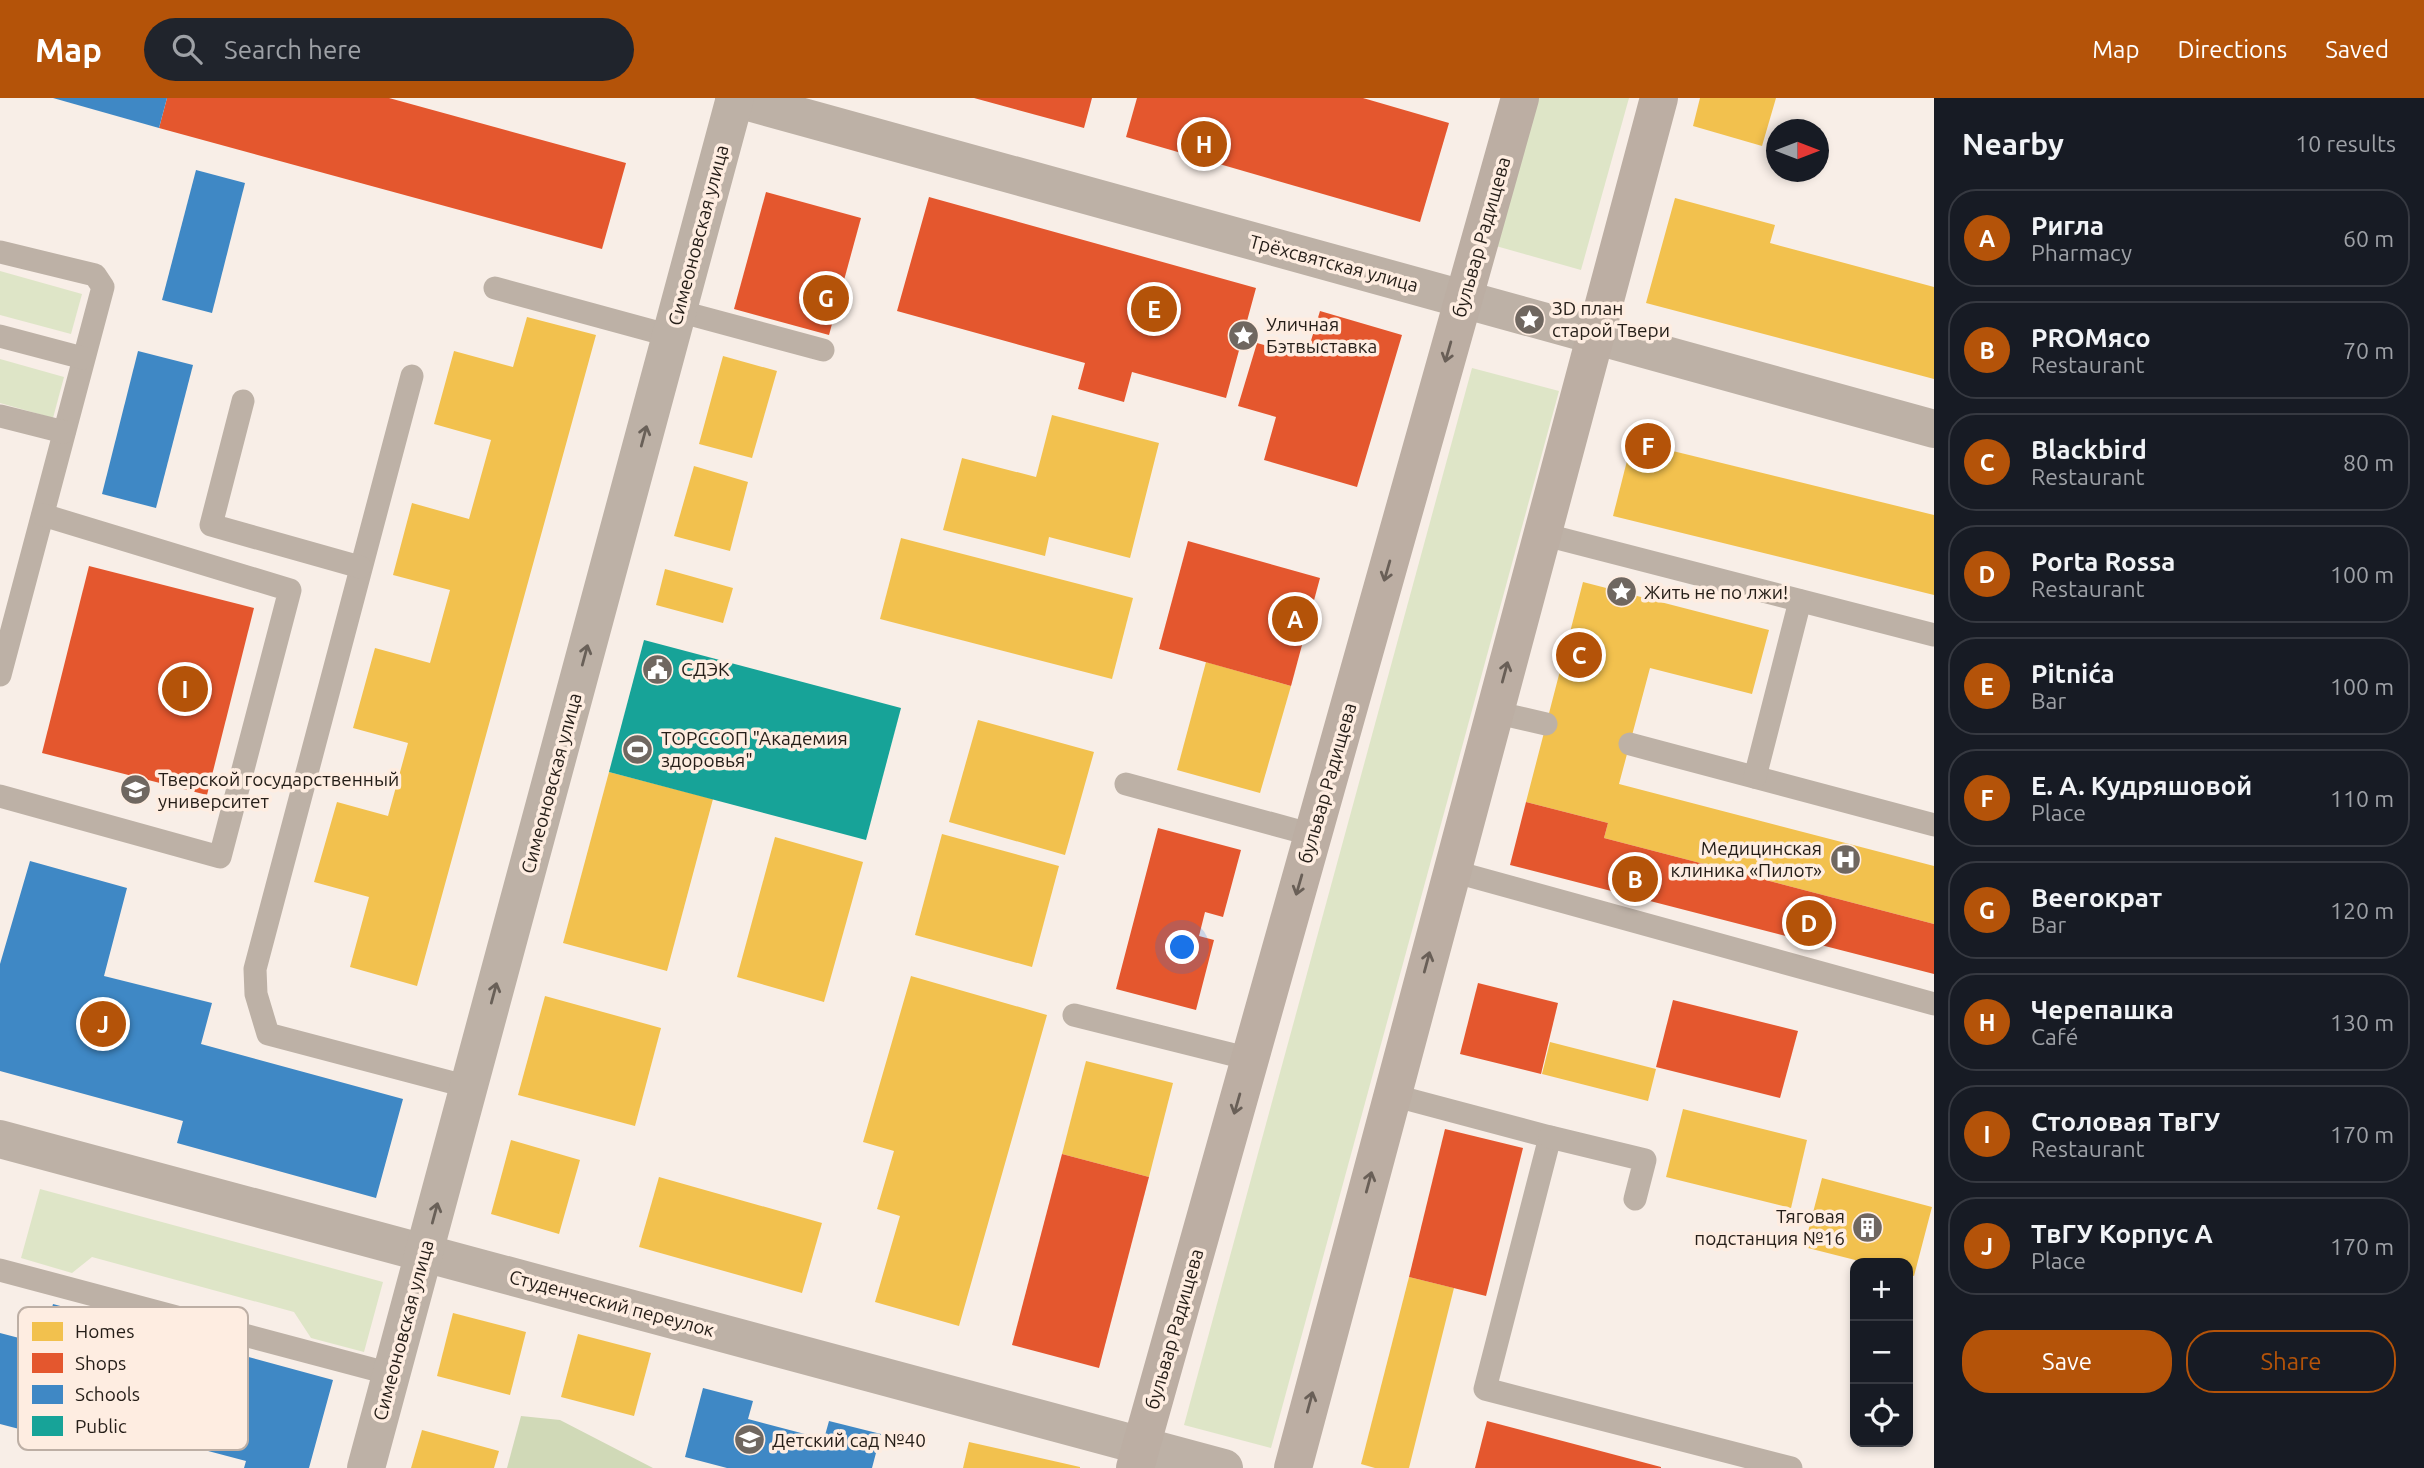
<!DOCTYPE html>
<html lang="en">
<head>
<meta charset="utf-8">
<style>
	:root { --surface:#171b24; --page:#20242c; --text:#f1f3f6; --muted:#9ea1a6; --line:#363941; --accent:#b45309 }
	body { margin:0; font-family:Ubuntu,sans-serif; background:var(--page); color:var(--text) }
	.controls { position:absolute; right:21px; bottom:21px; display:grid; overflow:hidden; border-radius:14px; box-shadow:0 4px 10px #0003 }
	.controls button { width:63px; height:63px; display:grid; place-items:center; padding:0; border:0; border-bottom:2px solid var(--line); background:var(--surface); color:var(--text); font:35px sans-serif }
	.compass { position:absolute; left:1766px; top:21px; width:63px; height:63px; border-radius:50%; background:var(--surface); box-shadow:0 4px 10px #0003; rotate:90deg }
	.you { position:absolute; left:1183px; top:850px; width:24px; height:24px; margin:-18px; border:5px solid #fff; border-radius:50%; background:#1a73e8; box-shadow:0 0 0 10px #1a73e833 }
	.badge { display:grid; place-items:center; width:46px; height:46px; border-radius:50%; background:var(--accent); color:#fff; font-size:23px; font-weight:700 }
	.pin { position:absolute; translate:-50% -50%; border:4px solid #fff; box-shadow:0 2px 7px #0006 }
	.list { margin:0; padding:0; list-style:none }
	h2 { display:flex; justify-content:space-between; align-items:center; height:91px; margin:0; padding:0 28px; font-size:30px }
	h2 small { font-size:23px; font-weight:400; color:var(--muted) }
	.list li { display:grid; grid-template-columns:46px 1fr auto; gap:21px; align-items:center; box-sizing:border-box; height:98px; margin:0 14px 14px; padding:0 14px; border:2px solid var(--line); border-radius:28px }
	.list b { display:block; font-size:26px; white-space:nowrap }
	.list p { margin:0; font-size:23px; white-space:nowrap; color:var(--muted) }
	.list em { font-size:23px; font-style:normal; color:var(--muted) }
	.actions { display:flex; gap:14px; padding:21px 28px }
	.actions a { flex:1; padding:16px 0; border:2px solid var(--accent); border-radius:28px; text-align:center; font-size:24px; color:var(--accent) }
	.actions .main { background:var(--accent); color:#fff }
	.icon { flex:none; width:38px; height:38px; fill:none; stroke:currentColor; stroke-width:2; stroke-linecap:round; stroke-linejoin:round }
	.map { position:relative; flex:none; width:1934px; height:1370px; overflow:hidden }
	header { display:flex; align-items:center; gap:42px; box-sizing:border-box; height:98px; padding:0 35px; background:var(--accent); color:#fff }
	header strong { font-size:33px }
	nav { display:flex; gap:38px; margin-inline-start:auto; font-size:24px }
	.search { width:490px; height:63px; background:var(--page); display:flex; align-items:center; gap:18px; box-sizing:border-box; padding:0 24px; border-radius:38px; color:var(--muted); font-size:26px }
	main { display:flex }
	aside { flex:1; background:var(--surface) }
	.map>svg:first-child { display:block }
</style>
</head>
<body>
<header>
<strong>Map</strong>
<div class="search"><svg class="icon" aria-label="search" viewBox="0 0 24 24"><circle cx="10" cy="10" r="6"/><path d="M15 15l6 6"/></svg>Search here</div>
<nav><a>Map</a><a>Directions</a><a>Saved</a></nav>
</header>
<main>
<div class="map">
<svg width="1934" height="1370" viewBox="0 0 1934 1370">
	<rect width="100%" height="100%" fill="#f8eee7"/>
	<g fill="#dee5c7">
		<polygon points="1538,0 1629,0 1581,172 1496,148"/>
		<polygon points="0,173 82,196 71,236 0,217"/>
		<polygon points="0,261 64,279 53,320 0,305"/>
		<polygon points="1472,270 1559,293 1271,1350 1184,1327"/>
		<polygon points="40,1091 383,1184 364,1254 311,1240 294,1214 92,1159 72,1175 21,1160"/>
	</g>
	<polygon fill="#d0d9b7" points="521,1318 560,1322 653,1370 507,1370"/>
	<g fill="#f2c14e">
		<polygon points="1700,0 1776,0 1762,48 1693,28"/>
		<polygon points="1675,100 1775,127 1770,145 1934,189 1934,281 1646,205"/>
		<polygon points="527,219 596,237 417,888 350,869 369,799 314,784 337,704 388,718 408,645 353,630 375,550 430,565 450,492 393,477 412,405 469,421 491,342 434,326 454,253 513,269"/>
		<polygon points="723,258 777,273 752,360 699,346"/>
		<polygon points="1052,317 1159,345 1130,460 1049,439 1045,458 943,432 962,360 1036,379"/>
		<polygon points="1632,343 1934,417 1934,497 1613,418"/>
		<polygon points="694,368 748,384 730,453 674,438"/>
		<polygon points="901,440 1133,500 1112,581 880,521"/>
		<polygon points="665,471 733,490 723,525 656,507"/>
		<polygon points="1583,484 1769,532 1752,596 1650,570 1619,686 1934,768 1934,826 1604,740 1608,725 1526,704"/>
		<polygon points="1206,564 1291,588 1260,695 1177,672"/>
		<polygon points="978,622 1094,654 1065,757 949,724"/>
		<polygon points="609,674 713,701 667,873 563,845"/>
		<polygon points="942,736 1059,768 1032,869 915,837"/>
		<polygon points="775,739 863,764 824,904 737,879"/>
		<polygon points="911,878 1047,917 959,1228 875,1204 900,1118 877,1111 894,1053 863,1044"/>
		<polygon points="545,898 661,930 635,1028 518,997"/>
		<polygon points="1550,944 1656,971 1648,1003 1542,976"/>
		<polygon points="1086,963 1173,985 1149,1079 1062,1056"/>
		<polygon points="1683,1011 1807,1042 1791,1110 1666,1079"/>
		<polygon points="511,1042 580,1062 559,1136 491,1116"/>
		<polygon points="659,1079 822,1125 802,1195 639,1149"/>
		<polygon points="1822,1080 1932,1109 1914,1178 1908,1176 1908,1165 1867,1165 1804,1149"/>
		<polygon points="1409,1179 1454,1190 1409,1370 1375,1370 1361,1366"/>
		<polygon points="453,1215 526,1234 510,1297 437,1278"/>
		<polygon points="578,1236 651,1255 634,1318 561,1299"/>
		<polygon points="422,1332 499,1353 494,1370 411,1370"/>
		<polygon points="969,1344 1080,1369 1080,1370 963,1370"/>
	</g>
	<g fill="#e4572e">
		<polygon points="167,0 389,0 626,65 602,151 159,30"/>
		<polygon points="974,0 1092,0 1084,30"/>
		<polygon points="1137,0 1363,0 1449,25 1420,124 1126,39"/>
		<polygon points="766,94 861,120 829,237 734,211"/>
		<polygon points="929,99 1256,190 1226,300 1132,274 1124,304 1078,291 1085,265 897,213"/>
		<polygon points="1320,213 1402,237 1357,389 1264,362 1276,319 1238,308 1257,245 1306,259"/>
		<polygon points="1188,443 1320,480 1291,588 1159,551"/>
		<polygon points="89,468 254,510 207,697 42,655"/>
		<polygon points="1526,704 1608,725 1604,740 1934,826 1934,876 1510,767"/>
		<polygon points="1158,730 1241,752 1223,819 1205,814 1199,838 1214,842 1196,912 1116,891"/>
		<polygon points="1478,885 1558,905 1541,976 1460,956"/>
		<polygon points="1673,902 1798,933 1780,1000 1656,969"/>
		<polygon points="1445,1031 1523,1050 1486,1198 1409,1179"/>
		<polygon points="1062,1056 1149,1079 1099,1270 1012,1247"/>
		<polygon points="1487,1323 1661,1369 1661,1370 1475,1370"/>
	</g>
	<g fill="#3f88c5">
		<polygon points="53,0 167,0 159,30"/>
		<polygon points="196,72 245,85 212,215 162,202"/>
		<polygon points="138,253 193,267 156,410 102,396"/>
		<polygon points="30,763 127,790 104,878 212,905 201,946 403,1001 376,1100 177,1045 183,1023 0,973 0,866"/>
		<polygon points="53,1206 333,1282 309,1370 244,1370 246,1363 30,1306 23,1332 0,1326 0,1235 42,1246"/>
		<polygon points="703,1290 753,1303 748,1321 824,1341 829,1323 881,1336 872,1370 727,1370 685,1359"/>
	</g>
	<polygon fill="#17a398" points="644,542 901,610 866,742 609,674"/>
	<g fill="none" stroke-linecap="round" stroke-linejoin="round">
		<g stroke="#bdb1a6" stroke-width="23">
			<polyline points="0,154 95,177 103,189 0,577"/>
			<polyline points="495,190 671,238"/>
			<polyline points="678,213 823,252"/>
			<polyline points="0,238 83,260"/>
			<polyline points="412,278 255,871 256,896 268,936 469,989"/>
			<polyline points="243,303 211,427 360,469"/>
			<polyline points="0,318 64,334"/>
			<polyline points="1542,436 1934,537"/>
			<polyline points="1494,614 1546,626"/>
			<polyline points="1630,646 1934,727"/>
			<polyline points="1755,679 1800,503"/>
			<polyline points="1126,686 1313,737"/>
			<polyline points="0,698 220,759 290,492 43,417"/>
			<polyline points="1452,773 1934,906"/>
			<polyline points="1074,917 1250,961"/>
			<polyline points="1392,997 1550,1039 1485,1291 1791,1370"/>
			<polyline points="1550,1039 1645,1062 1635,1101"/>
			<polyline points="0,1172 391,1276"/>
		</g>
		<g stroke="#bdb1a6" stroke-width="38">
			<polyline points="734,0 1934,331"/>
			<polyline points="0,1041 1224,1370"/>
			<polyline points="366,1370 735,0"/>
		</g>
		<g stroke="#bcaea3" stroke-width="38">
			<polyline points="1135,1370 1520,0"/>
			<polyline points="1293,1370 1659,0"/>
		</g>
	</g>
	<defs><path id="oneway-shaft" d="M-6 0H5M1.5-3L5.5 0L1.5 3" fill="none" stroke-width="1.6" stroke-linecap="round" stroke-linejoin="round" transform="scale(1.75)"/></defs>
	<g stroke="#695f57">
		<use href="#oneway-shaft" transform="translate(1448 254) rotate(106)"/>
		<use href="#oneway-shaft" transform="translate(1387 473) rotate(106)"/>
		<use href="#oneway-shaft" transform="translate(1505 574) rotate(-75)"/>
		<use href="#oneway-shaft" transform="translate(1299 787) rotate(106)"/>
		<use href="#oneway-shaft" transform="translate(1427 864) rotate(-75)"/>
		<use href="#oneway-shaft" transform="translate(1237 1006) rotate(106)"/>
		<use href="#oneway-shaft" transform="translate(1369 1084) rotate(-75)"/>
		<use href="#oneway-shaft" transform="translate(1310 1304) rotate(-75)"/>
	</g>
	<g stroke="#696058">
		<use href="#oneway-shaft" transform="translate(644 338) rotate(-75)"/>
		<use href="#oneway-shaft" transform="translate(585 557) rotate(-75)"/>
		<use href="#oneway-shaft" transform="translate(494 895) rotate(-75)"/>
		<use href="#oneway-shaft" transform="translate(435 1115) rotate(-75)"/>
	</g>
	<defs>
		<symbol id="sight-disc" viewBox="-11 -11 22 22"><circle r="9.5" fill="#6f6760" stroke="#feede1"/><path d="M0-6L1.8-2.2L6-1.7L2.9 1.2L3.7 5.4L0 3.3L-3.7 5.4L-2.9 1.2L-6-1.7L-1.8-2.2Z" fill="#fff"/></symbol>
		<symbol id="civic-disc" viewBox="-11 -11 22 22"><circle r="9.5" fill="#6f6760" stroke="#feede1"/><path d="M-.6-6.5H3V-4.5H.6V-3L4-1V1h2V6H-6V1h2V-1L-.6-3ZM-1.2 2.5V6h2.4V2.5Z" fill="#fff"/></symbol>
		<symbol id="stadium-disc" viewBox="-11 -11 22 22"><circle r="9.5" fill="#6f6760" stroke="#feede1"/><path d="M0-5a6.5 5 0 1 0 0 10a6.5 5 0 1 0 0-10ZM-3.5-1.8h7v3.6h-7Z" fill="#fff"/></symbol>
		<symbol id="university-disc" viewBox="-11 -11 22 22"><circle r="9.5" fill="#6f6760" stroke="#feede1"/><path d="M0-5L7-2L0 1L-7-2ZM-4 1L0 2.5L4 1V4Q0 6-4 4Z" fill="#fff"/></symbol>
		<symbol id="hospital-disc" viewBox="-11 -11 22 22"><circle r="9.5" fill="#6f6760" stroke="#feede1"/><path d="M-5-5h3v3.5h4V-5h3V5h-3V1.5h-4V5h-3Z" fill="#fff"/></symbol>
		<symbol id="building-disc" viewBox="-11 -11 22 22"><circle r="9.5" fill="#6f6760" stroke="#feede1"/><path d="M-4-6H4V6H1V3H-1V6H-4ZM-2.5-4.3h1.7v1.8h-1.7ZM.8-4.3h1.7v1.8H.8ZM-2.5-1h1.7V.8h-1.7ZM.8-1h1.7V.8H.8Z" fill="#fff"/></symbol>
		<symbol id="school-disc" viewBox="-11 -11 22 22"><circle r="9.5" fill="#6f6760" stroke="#feede1"/><path d="M0-5L7-2L0 1L-7-2ZM-4 1L0 2.5L4 1V4Q0 6-4 4Z" fill="#fff"/></symbol>
	</defs>
	<g fill-rule="evenodd">
		<use href="#sight-disc" x="1512" y="204" width="35" height="35"/>
		<use href="#sight-disc" x="1226" y="220" width="35" height="35"/>
		<use href="#sight-disc" x="1604" y="476" width="35" height="35"/>
		<use href="#civic-disc" x="640" y="554" width="35" height="35"/>
		<use href="#stadium-disc" x="620" y="634" width="35" height="35"/>
		<use href="#university-disc" x="118" y="674" width="35" height="35"/>
		<use href="#hospital-disc" x="1828" y="744" width="35" height="35"/>
		<use href="#building-disc" x="1850" y="1112" width="35" height="35"/>
		<use href="#school-disc" x="732" y="1324" width="35" height="35"/>
	</g>
	<g text-anchor="middle" dominant-baseline="central" stroke-width="7" stroke-linejoin="round" paint-order="stroke">
		<g font-size="19" fill="#251e18" stroke="#feede1">
			<text transform="translate(698 137) rotate(-75)">Симеоновская улица</text>
			<text transform="translate(1481 139) rotate(-74)">бульвар Радищева</text>
			<text transform="translate(1334 165) rotate(15)">Трёхсвятская улица</text>
			<text transform="translate(551 685) rotate(-75)">Симеоновская улица</text>
			<text transform="translate(1327 685) rotate(-74)">бульвар Радищева</text>
			<text transform="translate(612 1205) rotate(15)">Студенческий переулок</text>
			<text transform="translate(1174 1231) rotate(-74)">бульвар Радищева</text>
			<text transform="translate(403 1232) rotate(-75)">Симеоновская улица</text>
		</g>
		<g font-size="19" fill="#251e18" stroke="#feede1" text-anchor="start">
			<text x="1552" y="210">ЗD план<tspan x="1552" dy="22">старой Твери</tspan></text>
			<text x="1266" y="226">Уличная<tspan x="1266" dy="22">Бэтвыставка</tspan></text>
			<text x="1644" y="494">Жить не по лжи!</text>
			<text x="681" y="571">СДЭК</text>
			<text x="661" y="640">ТОРССОП "Академия<tspan x="661" dy="22">здоровья"</tspan></text>
			<text x="158" y="681">Тверской государственный<tspan x="158" dy="22">университет</tspan></text>
			<text x="1822" y="750" text-anchor="end">Медицинская<tspan x="1822" dy="22">клиника «Пилот»</tspan></text>
			<text x="1845" y="1118" text-anchor="end">Тяговая<tspan x="1845" dy="22">подстанция №16</tspan></text>
			<text x="772" y="1342">Детский сад №40</text>
		</g>
	</g>
	<rect x="18" y="1209" width="230" height="143" rx="10" fill="#feede1" stroke="#bdafa5" stroke-width="2"/>
	<rect x="32" y="1224" width="31" height="19" fill="#f2c14e"/>
	<rect x="32" y="1255" width="31" height="20" fill="#e4572e"/>
	<rect x="32" y="1287" width="31" height="19" fill="#3f88c5"/>
	<rect x="32" y="1318" width="31" height="20" fill="#17a398"/>
	<g font-size="19" fill="#251e18">
		<text x="75" y="1240">Homes</text>
		<text x="75" y="1272">Shops</text>
		<text x="75" y="1303">Schools</text>
		<text x="75" y="1335">Public</text>
	</g>
</svg>
<div class="controls">
<button>+</button>
<button>−</button>
<button><svg class="icon" aria-label="locate" viewBox="0 0 24 24"><circle cx="12" cy="12" r="6"/><path d="M12 2v4M12 18v4M2 12h4M18 12h4"/></svg></button>
</div>
<svg class="compass" viewBox="-18 -18 36 36"><path d="M0-13l5 13h-10z" fill="#e53935"/><path d="M0 13l5-13h-10z" fill="#9ea1a6"/></svg>
<div class="you"></div>
<div class="pin badge" style="left:1295px;top:521px">A</div>
<div class="pin badge" style="left:1635px;top:781px">B</div>
<div class="pin badge" style="left:1579px;top:557px">C</div>
<div class="pin badge" style="left:1809px;top:825px">D</div>
<div class="pin badge" style="left:1154px;top:211px">E</div>
<div class="pin badge" style="left:1648px;top:348px">F</div>
<div class="pin badge" style="left:826px;top:200px">G</div>
<div class="pin badge" style="left:1204px;top:46px">H</div>
<div class="pin badge" style="left:185px;top:591px">I</div>
<div class="pin badge" style="left:103px;top:926px">J</div>
</div>
<aside>
<h2>Nearby<small>10 results</small></h2>
<ul class="list">
<li><span class="badge">A</span><div><b>Ригла</b><p>Pharmacy</p></div><em>60 m</em></li>
<li><span class="badge">B</span><div><b>PROМясо</b><p>Restaurant</p></div><em>70 m</em></li>
<li><span class="badge">C</span><div><b>Blackbird</b><p>Restaurant</p></div><em>80 m</em></li>
<li><span class="badge">D</span><div><b>Porta Rossa</b><p>Restaurant</p></div><em>100 m</em></li>
<li><span class="badge">E</span><div><b>Pitnića</b><p>Bar</p></div><em>100 m</em></li>
<li><span class="badge">F</span><div><b>Е. А. Кудряшовой</b><p>Place</p></div><em>110 m</em></li>
<li><span class="badge">G</span><div><b>Beerократ</b><p>Bar</p></div><em>120 m</em></li>
<li><span class="badge">H</span><div><b>Черепашка</b><p>Café</p></div><em>130 m</em></li>
<li><span class="badge">I</span><div><b>Столовая ТвГУ</b><p>Restaurant</p></div><em>170 m</em></li>
<li><span class="badge">J</span><div><b>ТвГУ Корпус А</b><p>Place</p></div><em>170 m</em></li>
</ul>
<div class="actions"><a class="main">Save</a><a>Share</a></div>
</aside>
</main>
</body>
</html>
